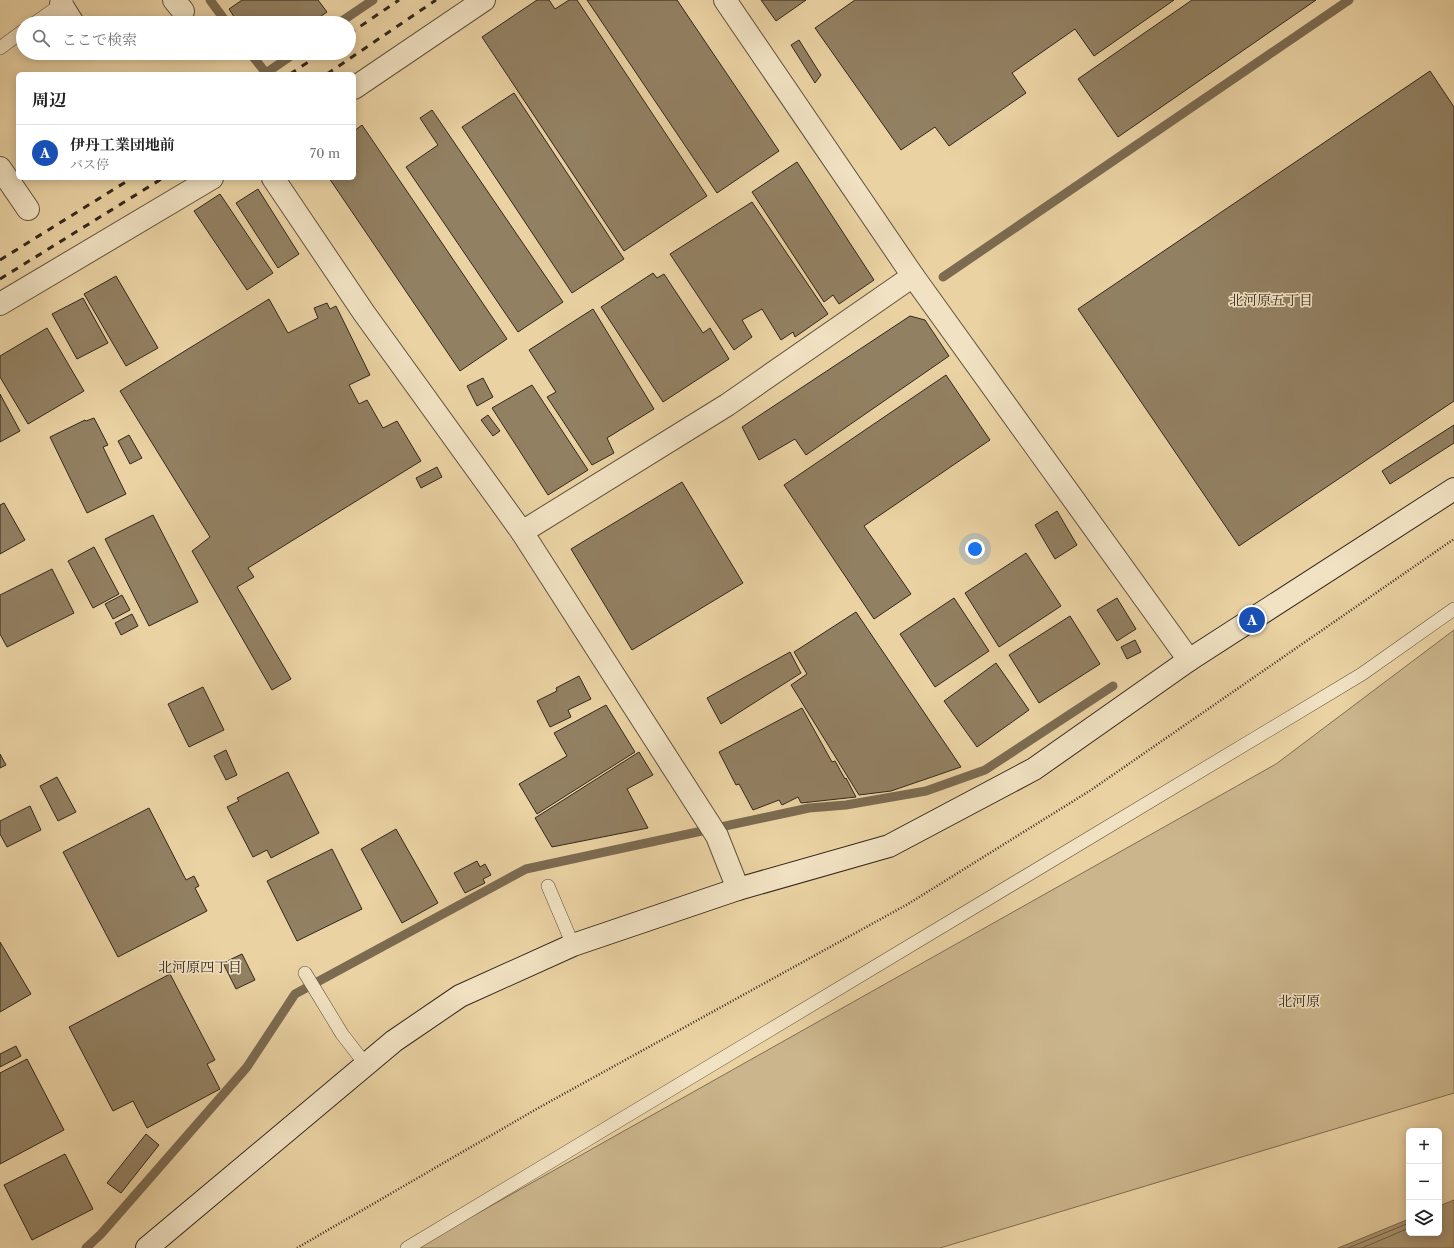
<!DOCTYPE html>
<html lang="ja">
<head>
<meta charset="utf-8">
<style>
	:root { --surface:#fff; --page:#f6f6f6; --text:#222; --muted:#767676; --line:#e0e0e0; --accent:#2563eb }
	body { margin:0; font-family:"Libre Caslon Text","Noto Serif JP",serif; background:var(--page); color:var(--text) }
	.controls { position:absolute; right:12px; bottom:12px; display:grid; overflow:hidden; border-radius:6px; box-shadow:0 2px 10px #0003 }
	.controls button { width:36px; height:36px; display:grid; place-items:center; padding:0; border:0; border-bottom:1px solid var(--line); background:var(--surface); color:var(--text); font:20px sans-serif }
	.you { position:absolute; left:975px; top:549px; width:14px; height:14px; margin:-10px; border:3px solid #fff; border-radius:50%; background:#1a73e8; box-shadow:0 0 0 6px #1a73e833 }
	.badge { display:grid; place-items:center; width:26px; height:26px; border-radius:50%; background:var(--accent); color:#fff; font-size:13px; font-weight:700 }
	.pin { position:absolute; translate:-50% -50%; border:2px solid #fff; box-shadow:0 1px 4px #0006 }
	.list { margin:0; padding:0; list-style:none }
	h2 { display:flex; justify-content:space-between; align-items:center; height:52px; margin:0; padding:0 16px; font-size:17px }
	h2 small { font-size:13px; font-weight:400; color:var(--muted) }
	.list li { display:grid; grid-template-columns:26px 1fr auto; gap:12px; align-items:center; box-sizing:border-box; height:56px; padding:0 16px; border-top:1px solid var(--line) }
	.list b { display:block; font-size:15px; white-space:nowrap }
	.list p { margin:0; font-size:13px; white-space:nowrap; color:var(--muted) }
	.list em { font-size:13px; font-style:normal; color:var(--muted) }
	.icon { flex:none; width:22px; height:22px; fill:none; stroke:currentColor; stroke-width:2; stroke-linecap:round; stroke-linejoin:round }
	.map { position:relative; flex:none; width:1454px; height:1248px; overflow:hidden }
	.search { position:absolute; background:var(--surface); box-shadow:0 2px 10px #0003; left:16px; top:16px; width:340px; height:44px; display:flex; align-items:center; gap:10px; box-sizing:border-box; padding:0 14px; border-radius:22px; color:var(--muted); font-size:15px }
	.panel { position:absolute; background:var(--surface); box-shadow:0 2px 10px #0003; left:16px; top:72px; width:340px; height:108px; border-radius:6px }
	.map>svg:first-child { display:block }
</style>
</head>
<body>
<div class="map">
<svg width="1454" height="1248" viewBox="0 0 1454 1248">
	<rect width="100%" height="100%" fill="#ead2a3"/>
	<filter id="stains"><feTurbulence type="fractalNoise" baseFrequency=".005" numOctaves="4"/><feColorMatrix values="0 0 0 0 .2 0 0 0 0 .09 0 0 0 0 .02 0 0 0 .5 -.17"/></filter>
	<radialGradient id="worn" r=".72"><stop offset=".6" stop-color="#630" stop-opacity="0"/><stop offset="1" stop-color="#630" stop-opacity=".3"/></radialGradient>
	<polygon fill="#cbb58c" stroke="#7f6e54" points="1454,630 1454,1093 940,1248 416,1248 1276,764"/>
	<polygon fill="#ac9875" stroke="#7c6b51" points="1454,1200 1454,1248 1338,1248 1409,1219 1409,1233 1439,1233 1439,1206"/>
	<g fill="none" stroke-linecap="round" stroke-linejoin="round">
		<g stroke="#706048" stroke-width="1">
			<polyline points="1348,1248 1409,1223"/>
			<polyline points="1362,1248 1409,1228"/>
		</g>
		<g stroke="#7c6b51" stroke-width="9">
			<polyline points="210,0 227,23"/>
			<polyline points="339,23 373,0"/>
			<polyline points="250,53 266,73 295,53"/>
			<polyline points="943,277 1349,0"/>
			<polyline points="86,1248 101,1234 247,1067 295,994 526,869 809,808 846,805 926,791 985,770 1113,686"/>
		</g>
	</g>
	<g fill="#928062" stroke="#33271b">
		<polygon points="242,0 318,0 327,12 311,23 238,23 229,9"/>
		<polygon points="537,0 549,0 555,9 569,0 577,0 707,196 624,251 482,37"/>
		<polygon points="587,0 677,0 779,151 717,193"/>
		<polygon points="761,0 806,0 776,21"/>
		<polygon points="855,0 1174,0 1094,56 1075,29 1012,73 1026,93 949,146 935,127 901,150 815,28"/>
		<polygon points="1192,0 1316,0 1118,137 1078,79"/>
		<polygon points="799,40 821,75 815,83 791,45"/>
		<polygon points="1430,71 1454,107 1454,401 1239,546 1078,309"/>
		<polygon points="514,93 624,259 572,293 462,127"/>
		<polygon points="432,110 563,302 518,332 406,167 438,145 420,118"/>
		<polygon points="362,125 507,339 460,371 329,178 354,178 354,131"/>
		<polygon points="797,162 874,280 839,304 833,295 824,302 752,192"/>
		<polygon points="258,189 299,254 278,268 236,203"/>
		<polygon points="220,194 273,273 247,290 194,211"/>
		<polygon points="752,202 828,314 795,337 793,332 781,340 762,309 742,320 752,337 734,350 670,254"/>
		<polygon points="653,273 657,278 664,274 703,333 710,328 729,359 663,402 601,307"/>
		<polygon points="116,276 158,348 126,366 84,294"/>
		<polygon points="83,298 108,343 77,359 52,314"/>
		<polygon points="269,299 288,333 318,318 314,308 327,303 330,309 336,306 370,375 349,385 359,404 367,400 383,428 397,421 421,461 248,568 254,577 237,587 291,679 272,690 192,551 210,537 120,391"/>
		<polygon points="593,309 654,409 607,438 614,453 592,465 547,397 556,392 529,350"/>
		<polygon points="910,316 925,320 949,356 806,455 795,439 759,460 742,427"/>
		<polygon points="47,328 84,391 28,424 0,377 0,356"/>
		<polygon points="946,375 990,440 864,526 911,594 874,619 784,485"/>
		<polygon points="483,378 493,397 477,406 467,386"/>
		<polygon points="532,385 588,470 548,495 492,408"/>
		<polygon points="0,394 20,431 0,442"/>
		<polygon points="488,415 500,431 493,436 481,420"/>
		<polygon points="94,418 108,445 103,447 126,494 87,513 50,437 85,420 86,421"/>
		<polygon points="1454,425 1454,443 1390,484 1382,471"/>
		<polygon points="129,435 142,458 130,464 118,441"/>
		<polygon points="437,467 442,477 421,488 416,478"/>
		<polygon points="682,482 743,583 632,650 571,549"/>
		<polygon points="4,503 25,540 0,554 0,505"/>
		<polygon points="1057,511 1077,545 1055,559 1035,525"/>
		<polygon points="153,515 198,602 149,626 105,539"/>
		<polygon points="94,547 119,594 93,608 68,561"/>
		<polygon points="1026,553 1061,606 999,647 965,593"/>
		<polygon points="52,569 74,613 7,647 0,634 0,595"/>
		<polygon points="122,595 130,610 113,619 105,604"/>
		<polygon points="954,598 989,651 935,687 900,634"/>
		<polygon points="1117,598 1136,629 1117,641 1097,610"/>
		<polygon points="856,612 961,767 891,791 859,795 791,685 807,674 794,652"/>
		<polygon points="132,614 138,626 121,635 115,623"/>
		<polygon points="1070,616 1100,664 1039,703 1009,655"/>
		<polygon points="1135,640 1141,652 1127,659 1121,647"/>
		<polygon points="790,652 801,673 721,724 707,698"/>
		<polygon points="996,663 1029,710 977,747 944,701"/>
		<polygon points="579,676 591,699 568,710 571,717 550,727 537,701 557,691 556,688"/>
		<polygon points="203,687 224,730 189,747 168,704"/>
		<polygon points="606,705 635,752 537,814 519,784 567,756 554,733"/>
		<polygon points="802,708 832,762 835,761 845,779 846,778 856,797 801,803 798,797 782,805 779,800 753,810 739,784 736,785 719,752"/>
		<polygon points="226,750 237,775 226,780 214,756"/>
		<polygon points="639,752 653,775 627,789 648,828 552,847 535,818"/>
		<polygon points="0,754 6,765 0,768"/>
		<polygon points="288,772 319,833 271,858 267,850 253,857 227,807 239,801 237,798"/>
		<polygon points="57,777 76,812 58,821 40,786"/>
		<polygon points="30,806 41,830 7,847 0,834 0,821"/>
		<polygon points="149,808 186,880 194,876 199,886 195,888 207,911 118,957 63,852"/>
		<polygon points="396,829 438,903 402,923 361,849"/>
		<polygon points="332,849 362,909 297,941 267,881"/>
		<polygon points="477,861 480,867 485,864 491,875 483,879 485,883 465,893 454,873"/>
		<polygon points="0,942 31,994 0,1012"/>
		<polygon points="242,954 255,980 236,989 223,963"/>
		<polygon points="170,974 215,1060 207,1064 220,1089 147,1128 133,1101 113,1111 69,1027"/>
		<polygon points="16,1046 21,1056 0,1067 0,1054"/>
		<polygon points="27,1059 64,1130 0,1164 0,1073"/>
		<polygon points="146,1134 159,1145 121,1193 107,1183"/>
		<polygon points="65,1154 93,1209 32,1240 4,1185"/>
	</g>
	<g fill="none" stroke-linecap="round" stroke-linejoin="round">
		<defs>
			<g id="lane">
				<polyline points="35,23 66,1"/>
				<polyline points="0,48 23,31"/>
				<polyline points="548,886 573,945"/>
				<polyline points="305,973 342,1034 366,1065"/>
				<polyline points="407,1248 1362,674 1454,609"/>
			</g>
			<g id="street">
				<polyline points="174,0 183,11"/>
				<polyline points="725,0 913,276 1189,660"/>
				<polyline points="61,4 73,23"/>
				<polyline points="354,88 484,0"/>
				<polyline points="0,168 28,209"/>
				<polyline points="273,178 364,313 522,532 717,836 738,889"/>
				<polyline points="0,304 212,178"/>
				<polyline points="522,532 727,405 913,276"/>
			</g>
			<polyline id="secondary" points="147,1248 394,1041 460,996 573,945 738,889 889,846 1034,769 1189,660 1454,489"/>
		</defs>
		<use href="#lane" stroke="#61523d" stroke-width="14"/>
		<use href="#street" stroke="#61523d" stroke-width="24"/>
		<use href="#secondary" stroke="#33271b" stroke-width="24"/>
		<polyline stroke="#33271b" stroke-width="2.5" stroke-dasharray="1 2" stroke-linecap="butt" points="297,1248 540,1107 908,904 1091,790 1454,539"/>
		<use href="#lane" stroke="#f1e2c3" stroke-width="13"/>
		<use href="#street" stroke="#f1e2c3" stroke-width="22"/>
		<use href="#secondary" stroke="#f1e2c3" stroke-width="22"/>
		<g stroke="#33271b" stroke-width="3" stroke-dasharray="7 7" stroke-linecap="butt">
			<polyline points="349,34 399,0"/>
			<polyline points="290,74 322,53"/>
			<polyline points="327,74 436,0"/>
			<polyline points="0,260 132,178"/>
			<polyline points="0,279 163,178"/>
		</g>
	</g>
	<g text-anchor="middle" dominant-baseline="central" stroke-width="3.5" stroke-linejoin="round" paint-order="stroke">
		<g font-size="14" fill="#33271b" stroke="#f1e2c3">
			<text x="1271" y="300">北河原五丁目</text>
			<text x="200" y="967">北河原四丁目</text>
			<text x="1299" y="1001">北河原</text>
		</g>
	</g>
	<rect width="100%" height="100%" filter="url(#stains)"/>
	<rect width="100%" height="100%" fill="url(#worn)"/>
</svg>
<div class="controls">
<button>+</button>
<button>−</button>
<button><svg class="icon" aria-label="layers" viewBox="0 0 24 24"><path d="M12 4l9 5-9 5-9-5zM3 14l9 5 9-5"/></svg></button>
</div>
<div class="you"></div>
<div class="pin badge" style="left:1252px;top:620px;background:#1a4fb4">A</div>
<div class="search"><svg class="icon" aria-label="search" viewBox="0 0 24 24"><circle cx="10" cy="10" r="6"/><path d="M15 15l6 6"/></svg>ここで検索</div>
<section class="panel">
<h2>周辺<small></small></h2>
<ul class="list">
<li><span class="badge" style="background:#1a4fb4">A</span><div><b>伊丹工業団地前</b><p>バス停</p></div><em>70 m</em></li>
</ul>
</section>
</div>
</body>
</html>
